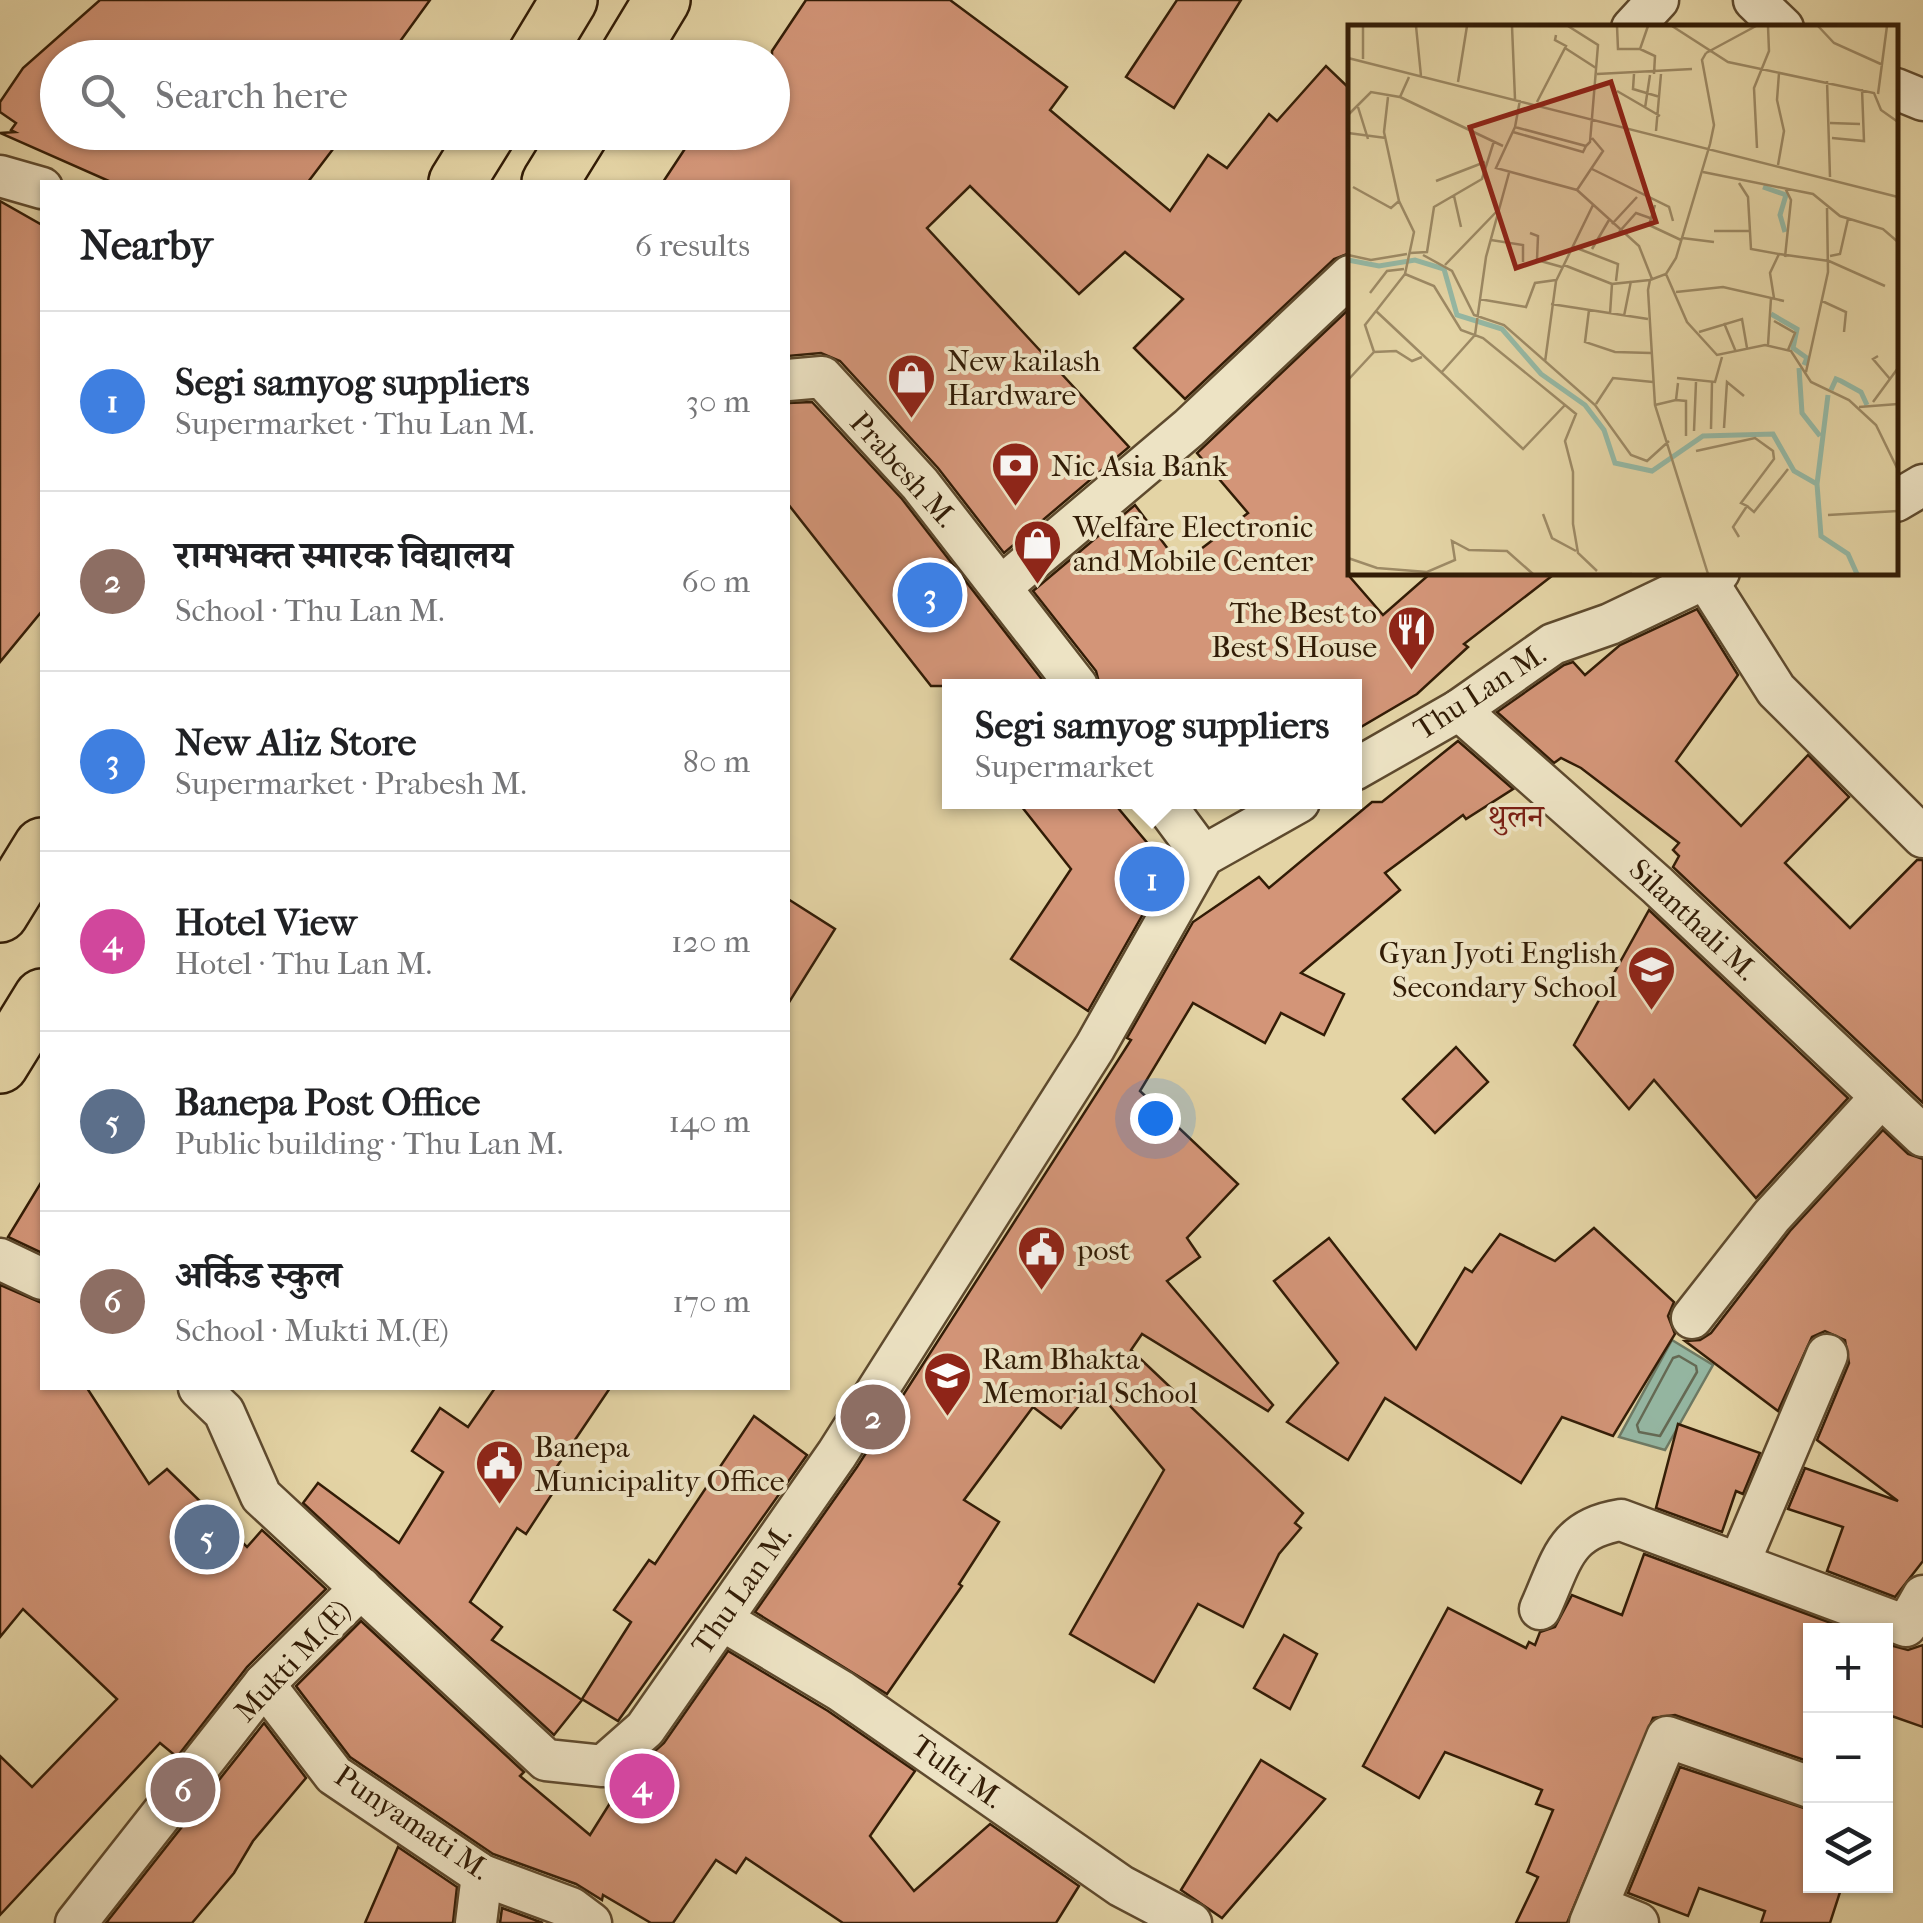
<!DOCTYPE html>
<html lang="en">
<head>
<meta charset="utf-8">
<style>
	:root { --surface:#fff; --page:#f6f6f6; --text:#202124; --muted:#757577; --line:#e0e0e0; --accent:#0f766e }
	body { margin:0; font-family:"IM FELL French Canon","Noto Serif Devanagari",serif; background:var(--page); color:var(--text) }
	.controls { position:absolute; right:30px; bottom:30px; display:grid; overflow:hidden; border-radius:0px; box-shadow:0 2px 8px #0004 }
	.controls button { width:90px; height:90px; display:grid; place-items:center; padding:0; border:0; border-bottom:2px solid var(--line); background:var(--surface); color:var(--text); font:50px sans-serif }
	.you { position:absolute; left:1155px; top:1118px; width:35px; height:35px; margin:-25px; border:8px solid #fff; border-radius:50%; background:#1a73e8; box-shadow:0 0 0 15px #1a73e833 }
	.badge { display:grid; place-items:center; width:65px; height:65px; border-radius:50%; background:var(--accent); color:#fff; font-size:32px; font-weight:700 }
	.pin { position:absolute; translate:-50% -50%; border:5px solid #fff; box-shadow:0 2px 10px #0006 }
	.popup { position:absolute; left:942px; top:679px; width:420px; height:130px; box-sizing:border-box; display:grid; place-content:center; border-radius:0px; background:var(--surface); filter:drop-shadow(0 2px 8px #0005); font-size:32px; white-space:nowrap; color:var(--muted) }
	.popup b { font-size:38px; color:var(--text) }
	.popup::after { content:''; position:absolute; left:50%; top:100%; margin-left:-20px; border:20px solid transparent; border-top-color:var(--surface) }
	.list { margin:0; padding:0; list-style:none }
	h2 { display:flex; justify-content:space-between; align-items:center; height:130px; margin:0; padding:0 40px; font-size:42px }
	h2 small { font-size:32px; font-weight:400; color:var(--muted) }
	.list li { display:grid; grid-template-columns:65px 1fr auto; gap:30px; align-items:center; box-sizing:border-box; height:180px; padding:0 40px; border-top:2px solid var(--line) }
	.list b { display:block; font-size:38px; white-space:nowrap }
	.list p { margin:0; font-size:32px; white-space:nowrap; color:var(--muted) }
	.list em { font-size:32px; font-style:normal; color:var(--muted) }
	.icon { flex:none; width:55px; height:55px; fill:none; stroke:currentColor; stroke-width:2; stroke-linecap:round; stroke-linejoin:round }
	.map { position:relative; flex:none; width:1923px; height:1923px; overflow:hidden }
	.search { position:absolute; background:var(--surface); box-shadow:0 2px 8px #0004; left:40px; top:40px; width:750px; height:110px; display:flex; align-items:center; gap:25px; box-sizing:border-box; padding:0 35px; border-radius:55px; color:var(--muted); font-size:38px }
	.panel { position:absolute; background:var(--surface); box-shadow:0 2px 8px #0004; left:40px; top:180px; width:750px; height:1210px; border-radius:0px }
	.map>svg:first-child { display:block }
</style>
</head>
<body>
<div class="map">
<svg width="1923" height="1923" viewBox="0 0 1923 1923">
	<rect width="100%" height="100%" fill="#e4d4a5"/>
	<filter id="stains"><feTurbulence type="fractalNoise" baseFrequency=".002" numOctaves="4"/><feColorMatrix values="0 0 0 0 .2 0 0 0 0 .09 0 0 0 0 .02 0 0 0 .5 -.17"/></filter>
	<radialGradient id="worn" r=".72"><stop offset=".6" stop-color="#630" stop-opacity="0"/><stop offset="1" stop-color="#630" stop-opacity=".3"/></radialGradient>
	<polygon fill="#95b8a4" stroke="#6d7a65" stroke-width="2.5" points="1672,1340 1713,1365 1665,1450 1619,1437"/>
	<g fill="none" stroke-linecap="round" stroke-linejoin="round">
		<polygon stroke="#646a55" stroke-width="2.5" points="1679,1356 1696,1366 1697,1372 1660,1436 1639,1432 1637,1425 1673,1358"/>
	</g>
	<g fill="#d39578" stroke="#321c06" stroke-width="2.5">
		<polygon points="100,0 430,0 388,58 58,58 58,132 346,132 308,182 111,182 0,133 15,132 11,130 16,123 0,112 0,102 23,68"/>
		<polygon points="806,0 950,0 1067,87 1050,110 1170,211 1208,155 1227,168 1269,114 1277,121 1326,66 1350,89 1350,253 1334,259 1185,399 1134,348 1183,299 1125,252 1079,294 970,186 927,228 1129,447 1004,553 938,468 840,361 821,353 788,356 788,182 663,182 696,132 772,132 772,51"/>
		<polygon points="1177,0 1241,0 1174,108 1126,77"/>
		<polygon points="0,201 42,225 42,611 0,662"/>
		<polygon points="1350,308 1350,577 1383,615 1432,572 1557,572 1464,644 1468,647 1417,694 1354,731 1354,686 1100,686 1096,671 1033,591 1135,505 1180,565 1248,513 1197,453"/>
		<polygon points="812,402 902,499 1047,686 931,686 788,504 788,403"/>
		<polygon points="1697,609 1738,675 1676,761 1741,826 1808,755 1849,797 1785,863 1850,928 1917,860 1923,860 1923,1103 1673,867 1679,856 1673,850 1679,843 1581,768 1561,758 1554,763 1497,712 1564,665 1573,662 1585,675 1620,645"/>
		<polygon points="1458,741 1513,789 1466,819 1463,815 1385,873 1400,890 1301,973 1344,994 1324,1035 1281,1013 1265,1043 1193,1003 1140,1091 1238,1184 1187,1238 1200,1257 1167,1281 1273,1405 1268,1411 1142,1334 1131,1350 1303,1513 1295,1523 1301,1528 1279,1554 1243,1627 1198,1604 1154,1682 1070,1634 1164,1470 1094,1387 1061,1428 1033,1407 964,1500 999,1522 959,1584 962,1586 887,1694 755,1612 857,1467 1131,1040 1127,1038 1193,922 1259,877 1269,888 1372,802 1382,802"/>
		<polygon points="1018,802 1113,802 1149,845 1146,848 1164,877 1088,1011 1011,959 1071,869"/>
		<polygon points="788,899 835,929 788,1004"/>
		<polygon points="1649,910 1848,1098 1756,1198 1654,1080 1629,1109 1574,1045"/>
		<polygon points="1456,1047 1488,1082 1435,1133 1403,1099"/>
		<polygon points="1883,1130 1908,1154 1923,1159 1923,1561 1895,1597 1827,1571 1843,1527 1788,1509 1805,1468 1898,1501 1817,1440 1849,1363 1845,1340 1825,1331 1812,1337 1778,1411 1685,1341 1700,1340 1711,1333 1790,1231"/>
		<polygon points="42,1181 42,1253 8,1237"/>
		<polygon points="1594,1228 1674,1302 1668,1316 1675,1334 1613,1436 1562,1417 1521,1483 1385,1398 1348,1460 1287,1422 1338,1363 1274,1281 1329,1238 1416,1349 1465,1268 1472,1272 1500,1234 1555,1261"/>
		<polygon points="0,1285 42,1303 42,1388 87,1388 149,1484 167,1469 247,1547 262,1530 326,1589 247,1667 177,1757 160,1743 0,1915 0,1756 32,1787 117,1699 23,1609 0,1637"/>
		<polygon points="495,1388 610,1388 556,1468 565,1474 526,1534 517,1528 470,1602 502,1627 492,1640 582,1700 554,1735 303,1503 318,1483 399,1543 443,1472 412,1451 440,1408 468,1427"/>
		<polygon points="754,1416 807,1455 618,1721 582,1699 631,1622 614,1610 649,1560 655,1564"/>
		<polygon points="1678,1424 1760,1453 1743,1494 1736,1491 1722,1532 1656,1508"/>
		<polygon points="1644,1554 1850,1630 1810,1630 1810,1762 1675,1715 1653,1718 1567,1923 1516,1923 1538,1877 1527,1872 1553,1810 1536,1804 1542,1790 1445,1752 1419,1798 1363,1766 1448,1608 1526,1648 1529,1642 1535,1645 1540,1632 1555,1627 1572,1595 1622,1615"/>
		<polygon points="361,1621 524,1772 520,1776 590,1835 627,1776 664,1743 728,1651 828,1711 915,1771 870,1836 914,1891 990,1824 1079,1886 1056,1923 843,1923 746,1858 736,1873 716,1860 673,1923 651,1923 603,1895 602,1900 576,1884 493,1854 350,1757 296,1686"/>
		<polygon points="1284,1635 1317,1654 1290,1709 1254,1688"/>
		<polygon points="1886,1644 1908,1650 1923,1645 1923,1727 1886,1714"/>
		<polygon points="264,1723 306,1778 253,1841 234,1873 192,1923 106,1923"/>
		<polygon points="1261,1760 1325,1799 1222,1918 1181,1890"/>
		<polygon points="1680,1767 1810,1810 1810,1886 1842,1886 1830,1923 1761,1923 1765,1911 1699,1888 1688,1916 1628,1893"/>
		<polygon points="398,1847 457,1887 453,1923 365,1923"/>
		<polygon points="502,1908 543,1923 500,1923"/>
	</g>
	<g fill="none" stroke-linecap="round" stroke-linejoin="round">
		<defs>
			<g id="minor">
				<polyline points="1754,0 1783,28"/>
				<polyline points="1632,28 1658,0"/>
				<polyline points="1896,89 1923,100"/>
				<polyline points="0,176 42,188"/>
				<polyline points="788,380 822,377 920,484 1077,686"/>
				<polyline points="1896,501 1923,485"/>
				<polyline points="1705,578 1776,690 1923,837"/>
				<polyline points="1002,586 1189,428 1350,276"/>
				<polyline points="1459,710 1657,885 1923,1136"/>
				<polyline points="1354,770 1459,710 1553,644 1610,624 1719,572"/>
				<polyline points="1163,802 1203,856"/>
				<polyline points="0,1259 42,1279"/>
				<polyline points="1692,1318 1772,1216 1881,1097"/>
				<polyline points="199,1388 224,1412 261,1496 546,1760 603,1766 645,1729 837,1454 1095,1047 1203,856 1299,802"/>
				<polyline points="1740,1561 1827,1355"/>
				<path d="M1540,1609C1562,1561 1564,1529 1621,1520L1906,1626L1923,1596"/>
				<polyline points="722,1620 841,1691 1121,1886 1191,1923"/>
				<polyline points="264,1684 334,1775 482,1875 571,1908 591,1923"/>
				<polyline points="1599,1907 1638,1923"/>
				<polyline points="76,1923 264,1684 361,1588"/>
				<polyline points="476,1923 482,1875"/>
				<polyline points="1590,1923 1667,1737 1810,1787"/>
			</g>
			<g id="trunk">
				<polyline points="534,58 569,0"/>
				<polyline points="627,58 662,0"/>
				<polyline points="457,182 488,132"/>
				<polyline points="550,182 581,132"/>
				<polyline points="0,914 42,846"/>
				<polyline points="0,1065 42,997"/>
			</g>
		</defs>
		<use href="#minor" stroke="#5e4a2e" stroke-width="45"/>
		<use href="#trunk" stroke="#321c06" stroke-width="60"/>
		<use href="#minor" stroke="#ede3c4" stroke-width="40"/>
		<use href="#trunk" stroke="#e4d4a5" stroke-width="55"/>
	</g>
	<defs>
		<symbol id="shop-pin" viewBox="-11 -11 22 30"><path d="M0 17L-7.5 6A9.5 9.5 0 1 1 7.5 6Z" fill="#8f2418" stroke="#ede3c4"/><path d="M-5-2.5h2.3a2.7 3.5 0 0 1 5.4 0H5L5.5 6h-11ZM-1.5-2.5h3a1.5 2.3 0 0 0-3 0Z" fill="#fff"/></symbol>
		<symbol id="bank-pin" viewBox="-11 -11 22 30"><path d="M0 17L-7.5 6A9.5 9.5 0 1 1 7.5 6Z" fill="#8f2418" stroke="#ede3c4"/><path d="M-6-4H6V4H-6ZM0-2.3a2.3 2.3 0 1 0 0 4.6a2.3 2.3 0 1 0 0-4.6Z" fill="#fff"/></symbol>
		<symbol id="restaurant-pin" viewBox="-11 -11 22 30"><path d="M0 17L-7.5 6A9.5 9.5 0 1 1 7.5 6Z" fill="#8f2418" stroke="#ede3c4"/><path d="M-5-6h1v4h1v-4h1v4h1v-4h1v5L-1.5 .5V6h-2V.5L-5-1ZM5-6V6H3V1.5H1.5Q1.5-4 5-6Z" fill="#fff"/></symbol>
		<symbol id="school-pin" viewBox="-11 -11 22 30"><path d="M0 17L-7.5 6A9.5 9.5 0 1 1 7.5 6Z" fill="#8f2418" stroke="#ede3c4"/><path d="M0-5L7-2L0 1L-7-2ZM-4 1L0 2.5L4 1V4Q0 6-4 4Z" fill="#fff"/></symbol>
		<symbol id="civic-pin" viewBox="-11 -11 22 30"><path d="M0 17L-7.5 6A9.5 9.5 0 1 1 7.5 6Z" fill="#8f2418" stroke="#ede3c4"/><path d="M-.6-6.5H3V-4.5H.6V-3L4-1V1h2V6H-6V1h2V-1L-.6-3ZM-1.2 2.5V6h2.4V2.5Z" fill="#fff"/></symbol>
	</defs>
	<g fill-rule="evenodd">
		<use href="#shop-pin" x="884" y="350" width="55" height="75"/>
		<use href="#bank-pin" x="988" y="438" width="55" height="75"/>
		<use href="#shop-pin" x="1010" y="516" width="55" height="75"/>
		<use href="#restaurant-pin" x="1384" y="602" width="55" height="75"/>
		<use href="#school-pin" x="1624" y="942" width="55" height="75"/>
		<use href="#civic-pin" x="1014" y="1222" width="55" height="75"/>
		<use href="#school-pin" x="920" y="1348" width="55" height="75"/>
		<use href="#civic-pin" x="472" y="1436" width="55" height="75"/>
	</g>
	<g text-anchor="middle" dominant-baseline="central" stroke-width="8" stroke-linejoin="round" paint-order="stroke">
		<g font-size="30" fill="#321c06" stroke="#ede3c4" text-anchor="start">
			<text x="947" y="361">New kailash<tspan x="947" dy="34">Hardware</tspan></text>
			<text x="1051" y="466">Nic Asia Bank</text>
			<text x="1073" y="527">Welfare Electronic<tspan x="1073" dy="34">and Mobile Center</tspan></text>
			<text x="1377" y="613" text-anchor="end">The Best to<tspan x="1377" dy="34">Best S House</tspan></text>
			<text x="1617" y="953" text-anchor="end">Gyan Jyoti English<tspan x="1617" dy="34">Secondary School</tspan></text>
			<text x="1077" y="1250">post</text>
			<text x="982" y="1359">Ram Bhakta<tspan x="982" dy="34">Memorial School</tspan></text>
			<text x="534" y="1447">Banepa<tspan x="534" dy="34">Municipality Office</tspan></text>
		</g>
		<g font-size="30" fill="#321c06" stroke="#ede3c4">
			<text transform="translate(903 470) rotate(48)">Prabesh M.</text>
			<text transform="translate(1480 692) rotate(-33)">Thu Lan M.</text>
			<text transform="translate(1693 920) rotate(43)">Silanthali M.</text>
			<text transform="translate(742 1590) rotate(-55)">Thu Lan M.</text>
			<text transform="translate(293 1661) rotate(-47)">Mukti M.(E)</text>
			<text transform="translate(957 1772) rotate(35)">Tulti M.</text>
			<text transform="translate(412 1823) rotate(34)">Punyamati M.</text>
		</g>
		<g font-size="32" fill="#7a1f14" stroke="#ede3c4">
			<text x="1516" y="816">थुलन</text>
		</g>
	</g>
	<g transform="translate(1348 25)">
		<rect width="550" height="550" fill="#e4d4a5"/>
		<path fill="none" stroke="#95b8a4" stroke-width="5" d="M415,162L438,170L432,190L437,207M0,235L31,241L67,235L96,244L109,290L154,304L193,349L237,380L256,405L267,438L304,446L355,411L425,409L446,446L469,459L473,511L500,529L509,549M423,289L449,304L445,323L459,333L456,340M451,343L454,388L472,411M483,365L488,354L493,356L513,367L519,380M469,459L480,370"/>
		<path fill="none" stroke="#9d8a65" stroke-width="2.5" d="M15,1V34M68,1L73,51M164,1L167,74M269,1L270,24H292M300,1L292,24L307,31L306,49M324,1L380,37L526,68L533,85L550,97M470,1L486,18L535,40M217,23L248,43M358,28L354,35L366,100L362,119M358,28L408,1M0,33L550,172M249,49L344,44M286,49L285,64L312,72M479,56L482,152M110,57L119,1M269,66L312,91M530,69L539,1M40,72L36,107L51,176L66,207L57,249L28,286L175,424L217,380M52,72L155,121M172,75L167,102L238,121L242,117L250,20L220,1M189,77L218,21L207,15L208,10M10,82L20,114M297,83L302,50M0,90L23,67L52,72L61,52M482,98L512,99M167,102L148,143L229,165L291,221L304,254M308,106L313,49M165,107L235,127L238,121M0,108L38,113M484,113L516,116L514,64M409,123L406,63L421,26L420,1M430,140L436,106L429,75L431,48M244,144L321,182L325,196M355,147L465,169L492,191L535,204L550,217M88,156L137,137M391,158L400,172L403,224L431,229L422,248L426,273M5,162L43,183L51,176M437,163L443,175L437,232M229,165L255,126L244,113M106,171L113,202M307,180L301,200L333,215M264,199L289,172M366,206H403M271,207L288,188L302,193M182,208L190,211L189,235L214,242M334,213L366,217M143,215L175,220V237M226,222L270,239L268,256M244,224L261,195M62,228L79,227L86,182L134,154L146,116M431,229L481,236L537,261M0,230L23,235L59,229M75,230L104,246L126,290L156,300L247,380L283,430L299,436L321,416M482,231L492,229L500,194M97,240L151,184M216,240L264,259M57,249L86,261L113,305L135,313L228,389L217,416L225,447V499L230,528L249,546M318,249L339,297L369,330L417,320L443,326L463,357L501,375L528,400L550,445M328,267L375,262L436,276M22,268L39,246L56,244M131,274L178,282L187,258L208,255M474,276L498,287L496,307M203,279L300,294M241,285L237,317L267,327L303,328M262,289L264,259L302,255M276,291L283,256M426,296L447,308L440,325M376,298L388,327M351,307L394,294L399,323M420,320L423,273M26,327L17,300L28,286M530,331L525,334L542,354M197,337L208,256L245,180M458,347L480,247L479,183M93,348L127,310L138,232L161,148M329,353L367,357L374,332M0,355L26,327L48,326L64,336L74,332M328,375L338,376V411M525,377L550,343M248,379L265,353L305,357M307,380L328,375L330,358M511,382L550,379M376,403L379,357L396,371M363,404L364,357M346,406L348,357M348,426L407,413L425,426L426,434L393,478L399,481L385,502L391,512M399,481L406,487L440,444M195,489L204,513L228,526M480,490L550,486M0,533L29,543L79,547L107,535L104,516L121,525L159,526L185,549M197,549H284M360,549L307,380L300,265L302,255L318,249L328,233L362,119"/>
		<path fill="#8f2418" fill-opacity="0.15" stroke="#8f2418" stroke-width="5" d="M263,57L308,197L168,243L122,102Z"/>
		<rect width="550" height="550" fill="none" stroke="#321c06" stroke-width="5"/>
	</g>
	<rect width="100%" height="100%" filter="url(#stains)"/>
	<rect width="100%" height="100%" fill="url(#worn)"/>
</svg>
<div class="controls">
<button>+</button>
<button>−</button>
<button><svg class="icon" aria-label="layers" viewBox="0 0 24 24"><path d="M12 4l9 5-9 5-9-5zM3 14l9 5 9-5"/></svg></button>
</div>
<div class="you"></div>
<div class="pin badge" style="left:1152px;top:879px;background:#3f7fe0">1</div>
<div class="popup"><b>Segi samyog suppliers</b>Supermarket</div>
<div class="pin badge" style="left:873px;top:1417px;background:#8d6e63">2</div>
<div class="pin badge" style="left:930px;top:595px;background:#3f7fe0">3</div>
<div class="pin badge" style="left:642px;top:1786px;background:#d1479c">4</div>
<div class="pin badge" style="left:207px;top:1537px;background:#5c6f8a">5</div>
<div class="pin badge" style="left:183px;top:1790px;background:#8d6e63">6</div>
<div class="search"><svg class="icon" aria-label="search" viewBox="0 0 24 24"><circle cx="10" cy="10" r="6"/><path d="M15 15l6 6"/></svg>Search here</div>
<section class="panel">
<h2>Nearby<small>6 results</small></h2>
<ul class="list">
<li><span class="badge" style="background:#3f7fe0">1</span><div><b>Segi samyog suppliers</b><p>Supermarket · Thu Lan M.</p></div><em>30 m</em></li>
<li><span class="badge" style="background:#8d6e63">2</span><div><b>रामभक्त स्मारक विद्यालय</b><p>School · Thu Lan M.</p></div><em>60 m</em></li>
<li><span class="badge" style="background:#3f7fe0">3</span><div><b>New Aliz Store</b><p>Supermarket · Prabesh M.</p></div><em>80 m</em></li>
<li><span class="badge" style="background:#d1479c">4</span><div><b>Hotel View</b><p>Hotel · Thu Lan M.</p></div><em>120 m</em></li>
<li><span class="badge" style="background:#5c6f8a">5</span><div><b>Banepa Post Office</b><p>Public building · Thu Lan M.</p></div><em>140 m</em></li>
<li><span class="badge" style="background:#8d6e63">6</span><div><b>अर्किड स्कुल</b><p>School · Mukti M.(E)</p></div><em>170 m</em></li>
</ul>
</section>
</div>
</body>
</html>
